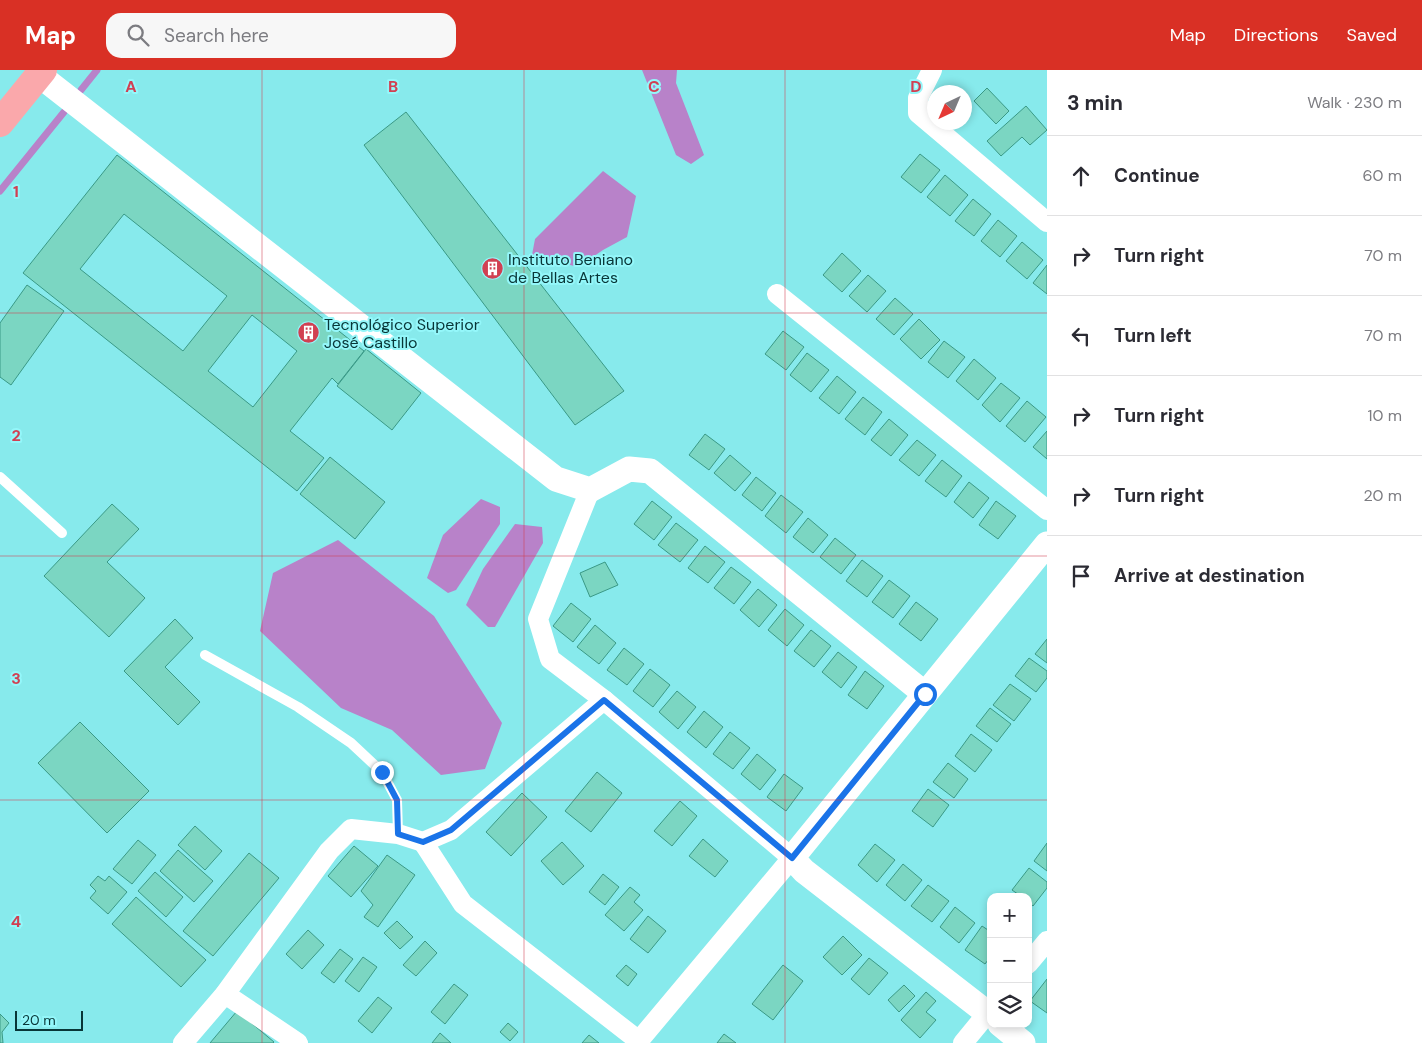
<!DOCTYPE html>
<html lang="en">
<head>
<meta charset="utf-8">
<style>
	:root { --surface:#fff; --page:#f7f7f7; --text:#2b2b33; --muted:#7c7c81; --line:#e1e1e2; --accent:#d93025 }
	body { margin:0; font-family:"DM Sans",sans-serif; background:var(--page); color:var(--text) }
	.controls { position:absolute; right:15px; bottom:15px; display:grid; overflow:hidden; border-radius:10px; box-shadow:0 2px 8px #0003 }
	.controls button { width:45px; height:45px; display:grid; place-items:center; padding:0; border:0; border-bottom:1px solid var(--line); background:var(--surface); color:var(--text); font:25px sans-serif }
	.compass { position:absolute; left:927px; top:15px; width:45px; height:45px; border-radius:50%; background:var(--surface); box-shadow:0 2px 8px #0003; rotate:224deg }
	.scale { position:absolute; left:15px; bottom:12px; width:68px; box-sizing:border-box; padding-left:5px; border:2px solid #083637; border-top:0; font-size:14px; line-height:18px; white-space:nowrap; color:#083637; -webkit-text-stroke:4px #94f7fa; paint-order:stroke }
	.stop { position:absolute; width:15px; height:15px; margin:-11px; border:4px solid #1a73e8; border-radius:50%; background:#fff }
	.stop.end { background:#1a73e8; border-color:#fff; box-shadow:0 1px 5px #0008 }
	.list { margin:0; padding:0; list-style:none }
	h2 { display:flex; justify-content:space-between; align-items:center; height:65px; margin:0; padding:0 20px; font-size:21px }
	h2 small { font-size:16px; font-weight:400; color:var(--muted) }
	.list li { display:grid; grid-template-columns:32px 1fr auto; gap:15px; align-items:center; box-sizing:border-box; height:80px; padding:0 20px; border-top:1px solid var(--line) }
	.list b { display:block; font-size:19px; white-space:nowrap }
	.list em { font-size:16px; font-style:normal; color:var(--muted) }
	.icon { flex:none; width:28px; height:28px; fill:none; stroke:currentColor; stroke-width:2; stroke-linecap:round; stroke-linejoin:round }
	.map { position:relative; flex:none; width:1047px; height:973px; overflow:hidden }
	header { display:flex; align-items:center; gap:30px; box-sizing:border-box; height:70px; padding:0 25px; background:var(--accent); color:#fff }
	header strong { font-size:24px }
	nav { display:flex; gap:28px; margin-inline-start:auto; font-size:18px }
	.search { width:350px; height:45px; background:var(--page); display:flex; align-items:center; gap:12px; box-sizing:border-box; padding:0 18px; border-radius:15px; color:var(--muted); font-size:19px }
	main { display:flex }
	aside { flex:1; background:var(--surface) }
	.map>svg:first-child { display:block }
</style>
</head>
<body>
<header>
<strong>Map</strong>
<div class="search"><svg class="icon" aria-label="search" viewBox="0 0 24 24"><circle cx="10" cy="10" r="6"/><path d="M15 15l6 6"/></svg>Search here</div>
<nav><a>Map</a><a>Directions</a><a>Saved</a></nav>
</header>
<main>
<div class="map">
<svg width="1047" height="973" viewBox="0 0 1047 973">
	<rect width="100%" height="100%" fill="#87eaec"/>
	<g fill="#b882c9">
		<polygon points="642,0 677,0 676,13 704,85 691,94 676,85"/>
		<polygon points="603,101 636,126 627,167 603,180 578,197 532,185 535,169"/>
		<polygon points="481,429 500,437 500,454 456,520 448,523 427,508 443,465"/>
		<polygon points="515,454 542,457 543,473 495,557 488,557 466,535 483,499"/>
		<polygon points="338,470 434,546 502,653 485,699 441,705 392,660 341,638 260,561 273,503"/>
	</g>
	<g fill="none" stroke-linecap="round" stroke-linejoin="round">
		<g stroke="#b882c9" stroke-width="7">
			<polyline points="81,20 97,0"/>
			<polyline points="0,121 64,42"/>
		</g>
	</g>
	<g fill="#7bd6c2" stroke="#3a9986" fill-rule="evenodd">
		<polygon points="987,18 1009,41 996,54 974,31"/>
		<polygon points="1026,36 1047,60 1030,75 1022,67 1001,86 987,71"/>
		<polygon points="406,42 624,321 575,355 364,75"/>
		<polygon points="920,84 940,100 921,123 901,107"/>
		<path d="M117,85L364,281L338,314L332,308L290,361L324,388L297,421L23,203ZM124,144L227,226L183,281L80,199ZM252,245L297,281L253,337L208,301Z"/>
		<polygon points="945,105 968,125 950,146 927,127"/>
		<polygon points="973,129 991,144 974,166 955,151"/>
		<polygon points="998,150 1017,166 1000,187 981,171"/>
		<polygon points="1022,172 1043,190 1027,209 1006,191"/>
		<polygon points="842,183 861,201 842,222 823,205"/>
		<polygon points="1047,195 1047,224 1033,213"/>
		<polygon points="868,205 886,221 867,242 849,226"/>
		<polygon points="27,215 64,241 11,315 0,307 0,253"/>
		<polygon points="895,228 913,244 894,265 876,249"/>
		<polygon points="919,249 940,270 921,289 900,269"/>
		<polygon points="783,261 804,277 786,300 765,284"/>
		<polygon points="944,271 965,287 948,308 928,292"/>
		<polygon points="366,279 421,323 392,360 337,316"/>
		<polygon points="807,283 829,300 811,322 790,305"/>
		<polygon points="974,289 996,308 978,330 956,311"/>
		<polygon points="837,306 856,322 839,344 819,328"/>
		<polygon points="1001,313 1020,328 1000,352 982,335"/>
		<polygon points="863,327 882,342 865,365 845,349"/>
		<polygon points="1027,331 1046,347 1025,372 1006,356"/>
		<polygon points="889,349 908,365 891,386 871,370"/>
		<polygon points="1047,361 1047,389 1033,377"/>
		<polygon points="705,364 725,379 709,400 689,385"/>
		<polygon points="917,370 936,385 919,406 899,390"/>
		<polygon points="730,385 751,403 735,421 714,403"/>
		<polygon points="330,387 385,432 355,469 300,424"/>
		<polygon points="942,390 962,406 946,427 925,411"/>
		<polygon points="756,407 776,423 762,441 742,425"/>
		<polygon points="969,412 989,428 973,448 954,432"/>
		<polygon points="781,425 803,442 786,463 765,446"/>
		<polygon points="652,431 672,447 654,470 634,454"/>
		<polygon points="996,431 1016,446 998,469 979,455"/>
		<polygon points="112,434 139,459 107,492 145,528 109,567 44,506"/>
		<polygon points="808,448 828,465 813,483 793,467"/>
		<polygon points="676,453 698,470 680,492 658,475"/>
		<polygon points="835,468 856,485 841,504 820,487"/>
		<polygon points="705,476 725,492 708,513 688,498"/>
		<polygon points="862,490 883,506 867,527 846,511"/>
		<polygon points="605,492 618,515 590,527 580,503"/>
		<polygon points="731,497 751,512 734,534 714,518"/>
		<polygon points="889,510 910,526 893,548 872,532"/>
		<polygon points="758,519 777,535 759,557 740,540"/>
		<polygon points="916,532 938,549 921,571 899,554"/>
		<polygon points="571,533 591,549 573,572 553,556"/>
		<polygon points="785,539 804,555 787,576 768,560"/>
		<polygon points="175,549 193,568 165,597 200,632 178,655 124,601"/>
		<polygon points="595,555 616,573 599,594 577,577"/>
		<polygon points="811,560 831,576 814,597 794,581"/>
		<polygon points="1047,569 1047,593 1035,584"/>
		<polygon points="624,578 644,594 627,615 607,600"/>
		<polygon points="838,582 857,597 841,618 822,602"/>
		<polygon points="1029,588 1047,601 1047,608 1036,622 1015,606"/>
		<polygon points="650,599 670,615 653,637 633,621"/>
		<polygon points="865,601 884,616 867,639 848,625"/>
		<polygon points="1010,614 1031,629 1014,651 993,635"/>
		<polygon points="677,621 696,637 678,659 659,642"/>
		<polygon points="990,638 1011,654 997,672 976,656"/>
		<polygon points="704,641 723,657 706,678 687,662"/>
		<polygon points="80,652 149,721 107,763 38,693"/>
		<polygon points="730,662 750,678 733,699 713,684"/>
		<polygon points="971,664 992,680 975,702 955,686"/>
		<polygon points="757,684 776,700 760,720 741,704"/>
		<polygon points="948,693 968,709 954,728 933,712"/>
		<polygon points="597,702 622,723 591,762 565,741"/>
		<polygon points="784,704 803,718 786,741 767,727"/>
		<polygon points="928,719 949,735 933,757 912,741"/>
		<polygon points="522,723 547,747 511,786 486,762"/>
		<polygon points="680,731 697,746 672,776 654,761"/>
		<polygon points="195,756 222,781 205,800 178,775"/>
		<polygon points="703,769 728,791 715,807 689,786"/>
		<polygon points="138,770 156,785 132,814 113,799"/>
		<polygon points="562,772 584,796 563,815 541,791"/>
		<polygon points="1047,773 1047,801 1034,791"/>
		<polygon points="875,774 895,790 877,812 858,795"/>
		<polygon points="354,776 378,796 351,827 328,806"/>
		<polygon points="178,780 213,811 194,832 160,801"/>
		<polygon points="249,783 279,808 213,886 183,861"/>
		<polygon points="387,785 415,805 378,857 364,847 373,835 361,821"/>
		<polygon points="903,794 922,810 905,831 886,815"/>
		<polygon points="1029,798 1047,812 1047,818 1033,836 1028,832 1028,827 1022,827 1012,820"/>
		<polygon points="155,802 183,827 166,847 138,821"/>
		<polygon points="603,804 619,817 605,835 589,822"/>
		<polygon points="98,806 105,811 109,806 127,822 108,844 90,828 96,821 90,815"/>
		<polygon points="928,815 949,831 932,852 911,836"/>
		<polygon points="630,817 640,825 634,832 643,840 624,861 605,845"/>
		<polygon points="136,827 206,890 181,917 112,854"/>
		<polygon points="955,837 975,853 959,873 940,857"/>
		<polygon points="648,846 666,861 648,883 630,869"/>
		<polygon points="397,851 413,867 400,879 384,863"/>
		<polygon points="982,856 991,862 991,886 985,894 965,880"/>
		<polygon points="308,860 324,875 302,899 286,884"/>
		<polygon points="843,866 862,885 842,905 823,887"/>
		<polygon points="425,871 437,883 416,906 403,895"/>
		<polygon points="340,879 353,889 334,913 321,903"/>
		<polygon points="363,887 377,897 359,922 345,911"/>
		<polygon points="869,888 888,903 869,925 851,909"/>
		<polygon points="626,895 637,904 628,916 616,906"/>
		<polygon points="783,895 803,911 773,950 752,934"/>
		<polygon points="1047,909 1047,943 1030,931"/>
		<polygon points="454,914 468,925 445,954 431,942"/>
		<polygon points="904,915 915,926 899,942 888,930"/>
		<polygon points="926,922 936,931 926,942 936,950 920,968 901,950"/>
		<polygon points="378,927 392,938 372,963 358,951"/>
		<polygon points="237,941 274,972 273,973 210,973"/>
		<polygon points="0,944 9,953 2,962 3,973 0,973"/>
		<polygon points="508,953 518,962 510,971 500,962"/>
		<polygon points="440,963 451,973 432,973"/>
		<polygon points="724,964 736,973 717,973"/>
		<polygon points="589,965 599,973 582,973"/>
	</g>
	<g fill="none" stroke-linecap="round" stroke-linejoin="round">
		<g stroke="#fff" stroke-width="10">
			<polyline points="0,407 62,463"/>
			<polyline points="205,585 298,637 351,673 382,702 397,730 398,764"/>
		</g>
		<g stroke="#fff" stroke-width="20">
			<polyline points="932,0 918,28 918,43 1047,152"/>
			<polyline points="777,224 1047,440"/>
			<polyline points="604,630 792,788 637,973"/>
			<polyline points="423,772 463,834 639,971"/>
			<polyline points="1028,894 1047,871"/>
			<polyline points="225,924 298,973"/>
			<polyline points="183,973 225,924 329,781 351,759 398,764 423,772 451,760 604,630 550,589 538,549 590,420"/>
			<polyline points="963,973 991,939"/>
		</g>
		<g stroke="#fff" stroke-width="25">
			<polyline points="39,5 556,409 590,420 629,399 650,401 925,624"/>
			<polyline points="991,946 804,801 792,788 1047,474"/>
			<polyline points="1000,954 1023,973"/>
		</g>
		<polyline stroke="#faa8ab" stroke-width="28" points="0,53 43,0"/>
	</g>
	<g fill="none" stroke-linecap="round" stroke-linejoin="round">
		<polyline stroke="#1a73e8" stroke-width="6" points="382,702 397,730 398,764 423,772 451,760 604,630 792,788 925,624"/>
	</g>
	<path fill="none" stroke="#d14052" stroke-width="1" stroke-opacity="0.55" d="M262,0V973M524,0V973M785,0V973M0,243H1047M0,486H1047M0,730H1047"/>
	<defs>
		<symbol id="building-disc" viewBox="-11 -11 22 22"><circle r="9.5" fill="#d14052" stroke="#94f7fa"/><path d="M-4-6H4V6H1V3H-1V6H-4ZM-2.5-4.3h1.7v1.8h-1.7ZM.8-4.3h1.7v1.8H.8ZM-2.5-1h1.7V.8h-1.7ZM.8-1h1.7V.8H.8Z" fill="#fff"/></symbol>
	</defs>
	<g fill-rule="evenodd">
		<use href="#building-disc" x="480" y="186" width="25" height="25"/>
		<use href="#building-disc" x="296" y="250" width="25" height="25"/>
	</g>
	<g text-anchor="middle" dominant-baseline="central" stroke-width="4" stroke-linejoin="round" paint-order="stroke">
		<g font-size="16" fill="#083637" stroke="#94f7fa" text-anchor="start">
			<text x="508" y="189">Instituto Beniano<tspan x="508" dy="18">de Bellas Artes</tspan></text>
			<text x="324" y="254">Tecnológico Superior<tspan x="324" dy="18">José Castillo</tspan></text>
		</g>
	</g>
	<g font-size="16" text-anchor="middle" font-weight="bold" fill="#d14052" stroke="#94f7fa" stroke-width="4" stroke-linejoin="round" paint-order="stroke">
		<text x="131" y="22">A</text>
		<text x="393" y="22">B</text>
		<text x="654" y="22">C</text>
		<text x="916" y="22">D</text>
		<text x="16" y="127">1</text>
		<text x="16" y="371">2</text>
		<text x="16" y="614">3</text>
		<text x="16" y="857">4</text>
	</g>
</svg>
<div class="controls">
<button>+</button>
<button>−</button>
<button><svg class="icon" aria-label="layers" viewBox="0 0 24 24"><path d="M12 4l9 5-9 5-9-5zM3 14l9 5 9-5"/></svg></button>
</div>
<svg class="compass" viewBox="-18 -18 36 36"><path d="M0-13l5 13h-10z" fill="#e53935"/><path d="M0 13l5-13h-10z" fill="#7c7c81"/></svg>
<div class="scale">20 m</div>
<div class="stop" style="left:925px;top:624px"></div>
<div class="stop end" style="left:382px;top:702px"></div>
</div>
<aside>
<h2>3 min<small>Walk · 230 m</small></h2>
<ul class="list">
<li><svg class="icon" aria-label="ahead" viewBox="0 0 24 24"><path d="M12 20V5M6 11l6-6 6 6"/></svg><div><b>Continue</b></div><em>60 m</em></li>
<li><svg class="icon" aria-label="right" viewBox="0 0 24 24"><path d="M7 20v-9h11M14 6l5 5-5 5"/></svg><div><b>Turn right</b></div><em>70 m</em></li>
<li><svg class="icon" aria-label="left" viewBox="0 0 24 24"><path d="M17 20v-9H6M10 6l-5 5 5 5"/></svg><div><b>Turn left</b></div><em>70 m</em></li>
<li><svg class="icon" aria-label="right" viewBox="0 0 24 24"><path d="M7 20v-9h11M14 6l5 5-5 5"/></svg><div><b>Turn right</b></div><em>10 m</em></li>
<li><svg class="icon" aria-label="right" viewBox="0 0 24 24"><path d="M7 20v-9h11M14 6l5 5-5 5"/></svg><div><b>Turn right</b></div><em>20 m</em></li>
<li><svg class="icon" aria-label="arrive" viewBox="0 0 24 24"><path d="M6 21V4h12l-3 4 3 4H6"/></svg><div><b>Arrive at destination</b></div></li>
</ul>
</aside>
</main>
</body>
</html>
